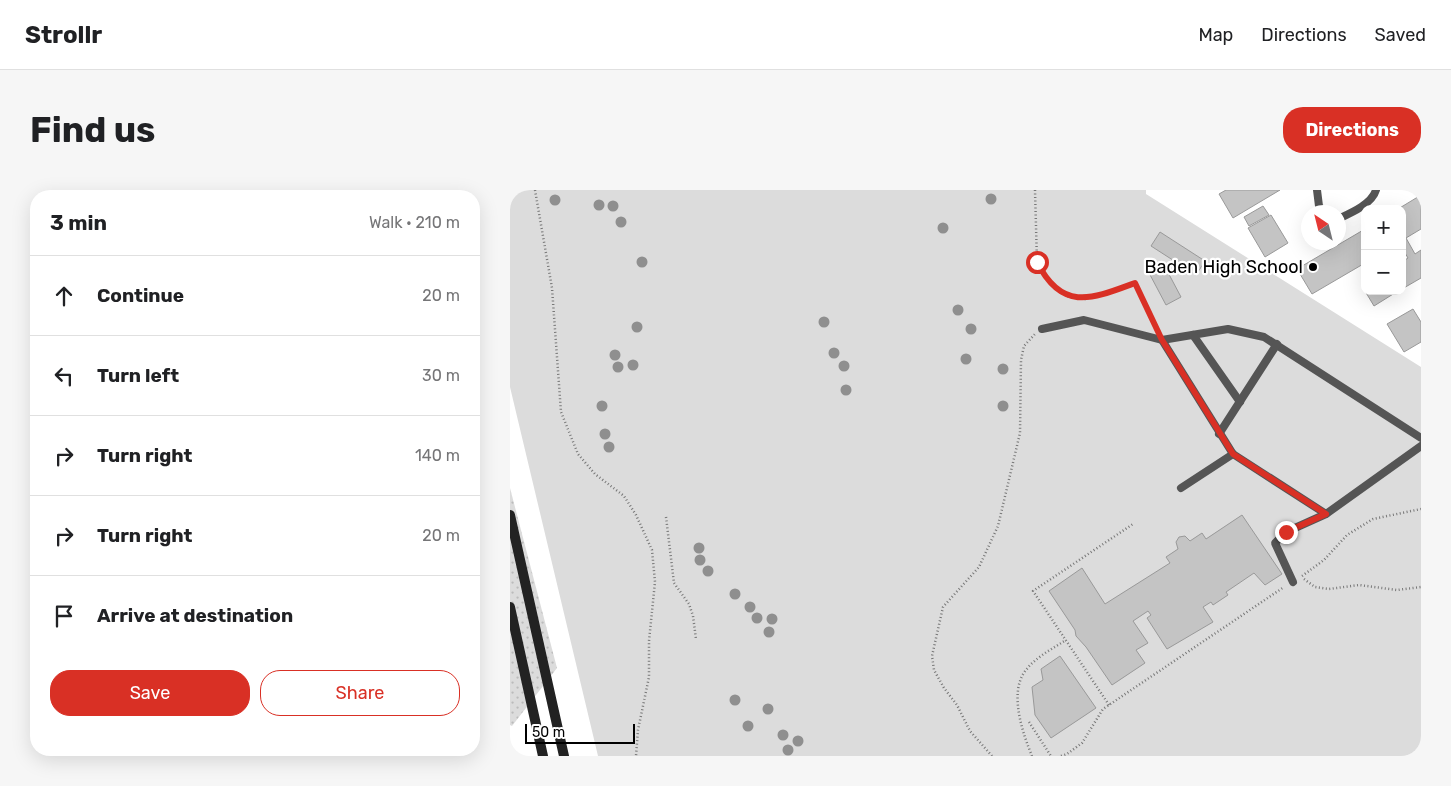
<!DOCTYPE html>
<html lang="en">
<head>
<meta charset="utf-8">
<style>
	:root { --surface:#fff; --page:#f6f6f6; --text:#202124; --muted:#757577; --line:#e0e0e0; --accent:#d93025 }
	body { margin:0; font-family:Rubik,sans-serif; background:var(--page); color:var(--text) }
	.controls { position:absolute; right:15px; top:15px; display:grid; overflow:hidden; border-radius:10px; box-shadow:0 5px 20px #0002 }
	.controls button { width:45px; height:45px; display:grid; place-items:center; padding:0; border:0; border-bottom:1px solid var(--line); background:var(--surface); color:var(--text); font:25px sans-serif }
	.compass { position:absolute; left:791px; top:15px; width:45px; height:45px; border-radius:50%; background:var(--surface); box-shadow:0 5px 20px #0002; rotate:325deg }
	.scale { position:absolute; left:15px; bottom:12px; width:110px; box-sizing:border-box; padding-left:5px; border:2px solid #000; border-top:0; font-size:14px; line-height:18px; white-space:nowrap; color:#000; -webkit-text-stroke:4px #fff; paint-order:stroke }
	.stop { position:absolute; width:15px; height:15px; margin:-11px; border:4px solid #d93025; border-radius:50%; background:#fff }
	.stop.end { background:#d93025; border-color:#fff; box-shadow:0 1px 5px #0008 }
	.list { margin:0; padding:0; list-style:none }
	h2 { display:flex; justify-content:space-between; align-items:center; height:65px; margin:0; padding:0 20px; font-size:21px }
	h2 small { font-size:16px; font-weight:400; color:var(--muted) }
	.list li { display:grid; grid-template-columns:32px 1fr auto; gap:15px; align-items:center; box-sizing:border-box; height:80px; padding:0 20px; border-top:1px solid var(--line) }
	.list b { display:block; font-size:19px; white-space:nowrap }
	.list em { font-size:16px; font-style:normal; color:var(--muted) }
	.actions { display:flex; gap:10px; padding:15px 20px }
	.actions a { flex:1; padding:11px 0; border:1px solid var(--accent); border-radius:20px; text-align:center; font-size:18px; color:var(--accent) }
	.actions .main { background:var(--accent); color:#fff }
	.icon { flex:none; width:28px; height:28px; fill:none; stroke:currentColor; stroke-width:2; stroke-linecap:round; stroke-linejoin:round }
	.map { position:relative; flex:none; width:911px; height:566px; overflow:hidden; border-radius:20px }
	header { display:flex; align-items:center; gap:30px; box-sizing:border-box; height:70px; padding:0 25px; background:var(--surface); border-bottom:1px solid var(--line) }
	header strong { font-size:24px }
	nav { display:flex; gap:28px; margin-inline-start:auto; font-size:18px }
	.intro { display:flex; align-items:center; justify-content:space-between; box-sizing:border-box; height:120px; padding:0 30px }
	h1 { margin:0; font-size:35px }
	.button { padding:12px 22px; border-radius:20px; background:var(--accent); color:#fff; font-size:18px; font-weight:700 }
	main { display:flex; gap:30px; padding:0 30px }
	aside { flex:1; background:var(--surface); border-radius:20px; box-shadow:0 5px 20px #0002 }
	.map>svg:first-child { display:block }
</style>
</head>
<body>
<header>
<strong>Strollr</strong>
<nav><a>Map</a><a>Directions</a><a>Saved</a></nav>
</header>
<div class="intro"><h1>Find us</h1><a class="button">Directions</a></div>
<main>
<aside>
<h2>3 min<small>Walk · 210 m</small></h2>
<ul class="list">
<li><svg class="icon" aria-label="ahead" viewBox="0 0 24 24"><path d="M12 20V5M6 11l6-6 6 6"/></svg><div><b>Continue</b></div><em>20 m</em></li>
<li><svg class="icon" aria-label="left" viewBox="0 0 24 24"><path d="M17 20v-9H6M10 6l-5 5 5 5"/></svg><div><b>Turn left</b></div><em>30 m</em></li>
<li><svg class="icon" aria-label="right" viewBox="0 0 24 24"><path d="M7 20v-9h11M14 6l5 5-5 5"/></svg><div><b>Turn right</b></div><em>140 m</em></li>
<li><svg class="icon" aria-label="right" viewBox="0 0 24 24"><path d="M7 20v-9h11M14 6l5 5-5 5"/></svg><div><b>Turn right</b></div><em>20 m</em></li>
<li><svg class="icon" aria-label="arrive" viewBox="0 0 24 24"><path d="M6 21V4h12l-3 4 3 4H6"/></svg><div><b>Arrive at destination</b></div></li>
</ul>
<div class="actions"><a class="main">Save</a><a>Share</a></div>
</aside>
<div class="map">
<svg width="911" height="566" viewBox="0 0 911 566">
	<defs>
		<pattern id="park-dots" width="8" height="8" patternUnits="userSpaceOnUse" patternTransform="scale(1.25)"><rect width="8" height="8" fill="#dcdcdc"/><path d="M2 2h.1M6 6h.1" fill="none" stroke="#bbb" stroke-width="1.8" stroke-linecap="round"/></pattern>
	</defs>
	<rect width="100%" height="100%" fill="#fff"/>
	<polygon fill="#dcdcdc" points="0,0 636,0 636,4 911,177 911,566 88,566 0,197"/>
	<polygon fill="url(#park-dots)" points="0,298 47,478 2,536 0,535"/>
	<g fill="#c4c4c4" stroke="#999">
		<polygon points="716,0 770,0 723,28 709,4"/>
		<polygon points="911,5 911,39 896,48 905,64 911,60 911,88 892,99 892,72 898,68 892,58 892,19 888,19"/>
		<polygon points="753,16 759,25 739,36 734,27"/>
		<polygon points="761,25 778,53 755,67 738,38"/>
		<polygon points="855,39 855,73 802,104 787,79"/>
		<polygon points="650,42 695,71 686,85 641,56"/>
		<polygon points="653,73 671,107 656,115 638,81"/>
		<polygon points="855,101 888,101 864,116"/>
		<polygon points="903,119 911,132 911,152 894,162 877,134"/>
		<polygon points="732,325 772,384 755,395 744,383 716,402 718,405 703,415 701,412 693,417 703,432 657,459 637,428 641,425 638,421 623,431 638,453 626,460 635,473 602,495 576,457 566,446 565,440 539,401 572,378 595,414 660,373 656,367 668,359 666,352 669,347 675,346 680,351 692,343 696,349"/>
		<polygon points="550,466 586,518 541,548 525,525 522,497 533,490 531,479"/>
	</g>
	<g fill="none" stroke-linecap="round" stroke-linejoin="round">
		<g stroke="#777" stroke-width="2.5" stroke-dasharray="1 2.5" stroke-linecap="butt">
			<polyline points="25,0 42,98 51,222 68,264 85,284 114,306 126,325 142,360 145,392 139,451 139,487 128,540 126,566"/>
			<polyline points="525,0 527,72 534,86 547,100 559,107 575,109 625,93 646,137"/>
			<polyline points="156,327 164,393 179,414 183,426 186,449"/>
			<polyline points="792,386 814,370 837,345 863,329 911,319"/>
			<polyline points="794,389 805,397 819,399 849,395 887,400 911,397"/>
			<polyline points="599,515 523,401 623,334"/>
			<polyline points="519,532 541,566"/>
			<polyline points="482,566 460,541 447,515 434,498 424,480 422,466 433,417 469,377 488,336 510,243 511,170 514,156 525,144"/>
			<path d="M522,566C513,544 498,502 516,480C526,467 542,459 556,450"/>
			<polyline points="551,566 557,564 572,553 593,519 774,397"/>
		</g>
		<g stroke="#555" stroke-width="8">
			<polyline points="807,0 809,16 814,22"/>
			<path d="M828,29C841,23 862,14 866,0"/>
			<polyline points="532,139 574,130 652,150 718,139 754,147 911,248"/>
			<polyline points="683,145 730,212"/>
			<polyline points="652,150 723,264 816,324 911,256"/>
			<polyline points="709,244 767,154"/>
			<polyline points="671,298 723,264"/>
			<polyline points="783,392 765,353 776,342 816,324"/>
		</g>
		<g stroke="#222" stroke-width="10">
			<polyline points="0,325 54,566"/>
			<polyline points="0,417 33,566"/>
		</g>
	</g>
	<g fill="#8f8f8f">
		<circle cx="481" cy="9" r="5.5"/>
		<circle cx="45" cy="10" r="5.5"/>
		<circle cx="89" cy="15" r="5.5"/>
		<circle cx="103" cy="16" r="5.5"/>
		<circle cx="111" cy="32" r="5.5"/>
		<circle cx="433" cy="38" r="5.5"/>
		<circle cx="132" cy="72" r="5.5"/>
		<circle cx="448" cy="120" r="5.5"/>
		<circle cx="314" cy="132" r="5.5"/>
		<circle cx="127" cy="137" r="5.5"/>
		<circle cx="461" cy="139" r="5.5"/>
		<circle cx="324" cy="163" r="5.5"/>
		<circle cx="105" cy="165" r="5.5"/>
		<circle cx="456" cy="169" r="5.5"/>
		<circle cx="123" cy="175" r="5.5"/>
		<circle cx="334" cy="176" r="5.5"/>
		<circle cx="108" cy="177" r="5.5"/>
		<circle cx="493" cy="179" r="5.5"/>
		<circle cx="336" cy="200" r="5.5"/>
		<circle cx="92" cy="216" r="5.5"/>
		<circle cx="493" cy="216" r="5.5"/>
		<circle cx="95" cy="244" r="5.5"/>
		<circle cx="99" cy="257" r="5.5"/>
		<circle cx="189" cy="358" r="5.5"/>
		<circle cx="190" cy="370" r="5.5"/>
		<circle cx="198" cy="381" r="5.5"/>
		<circle cx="225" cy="404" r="5.5"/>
		<circle cx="240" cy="417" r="5.5"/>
		<circle cx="247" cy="428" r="5.5"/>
		<circle cx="262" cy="429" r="5.5"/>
		<circle cx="259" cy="442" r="5.5"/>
		<circle cx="225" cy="510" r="5.5"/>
		<circle cx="258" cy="519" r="5.5"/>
		<circle cx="238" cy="536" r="5.5"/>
		<circle cx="273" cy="545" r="5.5"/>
		<circle cx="288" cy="551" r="5.5"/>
		<circle cx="278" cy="560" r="5.5"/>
	</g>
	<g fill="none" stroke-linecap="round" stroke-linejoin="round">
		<path stroke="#d93025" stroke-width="6" d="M527,72C552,122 582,109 625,93L652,150L723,264L816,324L776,342"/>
	</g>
	<circle fill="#000" stroke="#fff" stroke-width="2" cx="803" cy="77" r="5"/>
	<g text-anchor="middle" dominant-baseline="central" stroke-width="4.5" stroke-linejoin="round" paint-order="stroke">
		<g font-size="18" fill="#000" stroke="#fff" text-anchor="end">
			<text x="793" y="77">Baden High School</text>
		</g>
	</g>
</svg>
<div class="controls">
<button>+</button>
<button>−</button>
</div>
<svg class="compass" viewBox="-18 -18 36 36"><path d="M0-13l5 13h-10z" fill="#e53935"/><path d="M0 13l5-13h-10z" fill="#757577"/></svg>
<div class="scale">50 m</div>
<div class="stop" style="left:527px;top:72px"></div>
<div class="stop end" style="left:776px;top:342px"></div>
</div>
</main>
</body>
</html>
